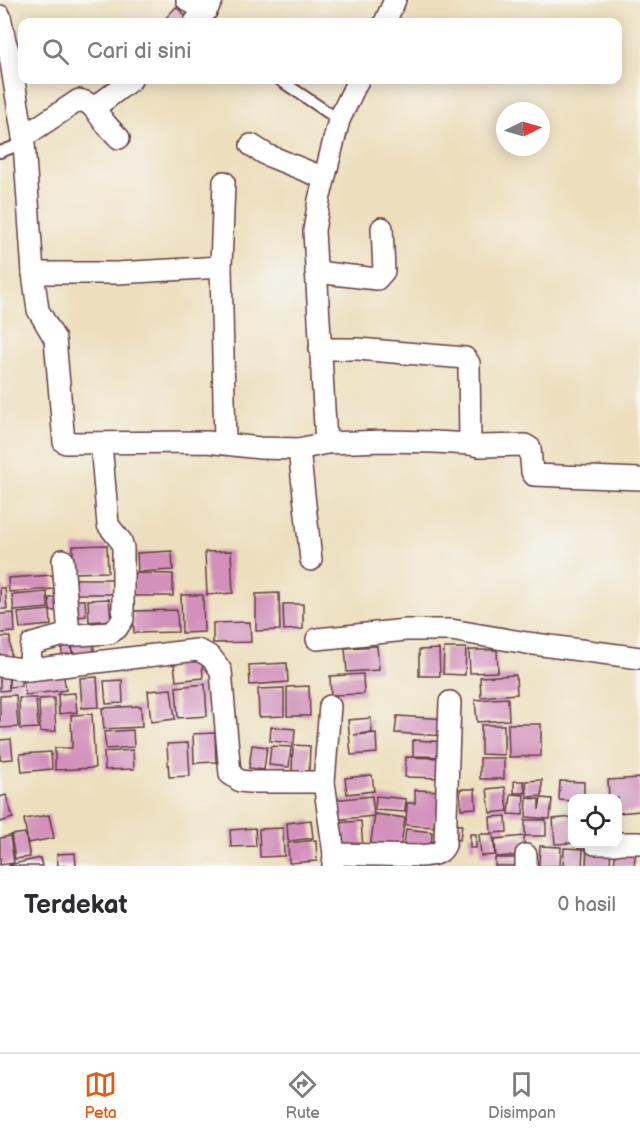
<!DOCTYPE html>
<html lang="id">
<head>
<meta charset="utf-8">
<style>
	:root { --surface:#fff; --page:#f7f7f7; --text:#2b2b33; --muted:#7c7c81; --line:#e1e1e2; --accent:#ea580c }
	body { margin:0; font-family:"Balsamiq Sans",sans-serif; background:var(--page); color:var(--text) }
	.controls { position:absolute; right:18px; bottom:18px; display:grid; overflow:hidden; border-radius:12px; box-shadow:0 3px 15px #0003 }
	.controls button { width:54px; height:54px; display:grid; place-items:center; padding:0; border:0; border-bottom:2px solid var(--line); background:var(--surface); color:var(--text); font:30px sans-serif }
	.compass { position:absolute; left:496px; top:102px; width:54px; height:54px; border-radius:50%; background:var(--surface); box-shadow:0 3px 15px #0003; rotate:85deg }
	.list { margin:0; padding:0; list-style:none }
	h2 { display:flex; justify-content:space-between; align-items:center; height:78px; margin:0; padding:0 24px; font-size:26px }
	h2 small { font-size:20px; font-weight:400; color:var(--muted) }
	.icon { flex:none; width:33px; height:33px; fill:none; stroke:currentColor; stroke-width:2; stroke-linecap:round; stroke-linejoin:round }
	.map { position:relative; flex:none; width:640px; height:866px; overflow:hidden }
	.search { position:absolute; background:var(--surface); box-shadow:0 3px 15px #0003; left:18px; right:18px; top:18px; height:66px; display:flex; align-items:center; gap:15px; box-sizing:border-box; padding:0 21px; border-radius:12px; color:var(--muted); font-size:22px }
	.sheet { height:186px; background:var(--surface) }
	nav { display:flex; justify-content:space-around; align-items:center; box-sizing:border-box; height:84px; border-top:2px solid var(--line); background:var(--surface); font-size:16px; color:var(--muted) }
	nav a { display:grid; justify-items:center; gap:3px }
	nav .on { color:var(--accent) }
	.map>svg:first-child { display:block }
</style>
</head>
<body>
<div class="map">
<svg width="640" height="866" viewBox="0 0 640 866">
	<rect width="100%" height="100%" fill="#f6f6f2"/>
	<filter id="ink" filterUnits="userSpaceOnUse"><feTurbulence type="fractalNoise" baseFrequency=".0167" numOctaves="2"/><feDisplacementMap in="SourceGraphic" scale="12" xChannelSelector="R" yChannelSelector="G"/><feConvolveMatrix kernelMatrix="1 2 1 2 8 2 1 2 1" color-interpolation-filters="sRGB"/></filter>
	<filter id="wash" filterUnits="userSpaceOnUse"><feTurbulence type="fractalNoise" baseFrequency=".008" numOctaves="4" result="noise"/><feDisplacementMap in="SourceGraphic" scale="24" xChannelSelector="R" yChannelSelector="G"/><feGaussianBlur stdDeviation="1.35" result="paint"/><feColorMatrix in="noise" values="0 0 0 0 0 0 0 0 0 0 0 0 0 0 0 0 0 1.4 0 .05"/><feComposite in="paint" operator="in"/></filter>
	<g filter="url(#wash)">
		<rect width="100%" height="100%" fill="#eddfbe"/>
		<g id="blocks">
			<g fill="#d290bb">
				<polygon points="176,7 190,20 188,22 162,22"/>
				<polygon points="107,545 108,572 73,573 73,546"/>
				<polygon points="172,551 173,570 138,572 137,553"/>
				<polygon points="231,551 233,593 207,595 205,552"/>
				<polygon points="133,573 173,574 173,596 133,596"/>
				<polygon points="53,575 54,589 9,592 8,578"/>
				<rect x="76" y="579" width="36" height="15"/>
				<polygon points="0,588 5,588 7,609 0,609"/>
				<polygon points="47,592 48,608 14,611 12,595"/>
				<polygon points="279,593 280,630 256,631 256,594"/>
				<polygon points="181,595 203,595 204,632 182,633"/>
				<polygon points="61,597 63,610 50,611 49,598"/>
				<polygon points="109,599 111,620 89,622 88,600"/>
				<polygon points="74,600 85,600 86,616 75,617"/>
				<polygon points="283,604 303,604 303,629 284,630"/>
				<polygon points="50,610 51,625 20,628 18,613"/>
				<polygon points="177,610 178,632 134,633 133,611"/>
				<polygon points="14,613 15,632 0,633 0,614"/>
				<polygon points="250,622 251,642 213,643 213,623"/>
				<polygon points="0,637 10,637 11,661 0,661"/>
				<polygon points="93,638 95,662 74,663 72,639"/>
				<polygon points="71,640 73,664 63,665 61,641"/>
				<polygon points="377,646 379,670 347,672 345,648"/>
				<polygon points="444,648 466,648 465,675 443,674"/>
				<polygon points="439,649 440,676 419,676 419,650"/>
				<polygon points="469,650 497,650 498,672 470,673"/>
				<polygon points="202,660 203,678 176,681 174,663"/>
				<polygon points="287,663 288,682 250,685 249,665"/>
				<polygon points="9,671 21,671 21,686 9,687"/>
				<polygon points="8,672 9,690 0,691 0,673"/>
				<polygon points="63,672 66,690 25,695 23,677"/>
				<polygon points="363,674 364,694 331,695 330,676"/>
				<polygon points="516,675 517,694 481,697 480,677"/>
				<polygon points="97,677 99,707 82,708 80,678"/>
				<polygon points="122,680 123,703 106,704 104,681"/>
				<polygon points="205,684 207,716 178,718 176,687"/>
				<polygon points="309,686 310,716 287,716 287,687"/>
				<polygon points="284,688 284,716 259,717 258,689"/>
				<polygon points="171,689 175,719 151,722 148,691"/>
				<polygon points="75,693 77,712 59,714 58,694"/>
				<polygon points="16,695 18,727 0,728 0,696"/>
				<polygon points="19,698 36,698 38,728 20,729"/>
				<polygon points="54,698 56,731 40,732 39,699"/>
				<polygon points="508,698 509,720 477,722 475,700"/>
				<polygon points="141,706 142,727 104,729 102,708"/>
				<polygon points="92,714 95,768 55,770 55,748 72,748 71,715"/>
				<polygon points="397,716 447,719 445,736 395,733"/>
				<polygon points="371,718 372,732 354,735 376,733 377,753 351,755 348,720"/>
				<polygon points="508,724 541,724 541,756 509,757"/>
				<polygon points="481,725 504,725 504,755 481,754"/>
				<polygon points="271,727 295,729 294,743 270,741"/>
				<polygon points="133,730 134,747 106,749 104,732"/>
				<polygon points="215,733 216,762 194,763 193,734"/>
				<polygon points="11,739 13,759 0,760 0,740"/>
				<polygon points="413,740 446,742 446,757 413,756"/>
				<polygon points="188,743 190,776 169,777 167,744"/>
				<polygon points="252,745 267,747 264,770 249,768"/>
				<polygon points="293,745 310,746 309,772 292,771"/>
				<polygon points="271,746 291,747 289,767 269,765"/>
				<polygon points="133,750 134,769 105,770 104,752"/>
				<polygon points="51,752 52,769 22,772 20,754"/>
				<polygon points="406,757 441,758 441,778 405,777"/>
				<rect x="480" y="758" width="24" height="21"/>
				<polygon points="372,775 374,791 347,794 345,778"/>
				<polygon points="640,778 640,811 618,813 618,798 609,798 608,780"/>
				<polygon points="542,780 542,796 527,797 526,781"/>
				<polygon points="514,781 524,781 525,793 514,793"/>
				<polygon points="560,781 584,782 584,798 572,798 572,801 559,800"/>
				<polygon points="505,787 508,811 490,813 487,789"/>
				<polygon points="460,789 475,789 476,808 461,809"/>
				<polygon points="415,790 445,791 443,815 435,815 434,827 406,825 407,803 415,803"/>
				<polygon points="511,794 524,795 523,815 509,814"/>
				<polygon points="6,795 13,818 0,822 0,797"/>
				<polygon points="372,796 374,816 334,820 332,800"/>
				<polygon points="376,796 406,799 405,812 375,810"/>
				<polygon points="527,798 539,799 539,810 541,798 552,799 550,819 526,817"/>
				<polygon points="375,814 405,818 400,852 370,847"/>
				<polygon points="49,815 54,838 28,843 24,819"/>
				<polygon points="506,816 507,832 493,833 495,855 481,856 479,834 491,834 490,817"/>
				<polygon points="572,817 572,843 555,844 553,819"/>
				<polygon points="311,820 313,838 288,841 287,823"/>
				<rect x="525" y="820" width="21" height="16"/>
				<polygon points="361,821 363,848 336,850 335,823"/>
				<polygon points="452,824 462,825 460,840 450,839"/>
				<polygon points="255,828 256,846 231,847 230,830"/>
				<polygon points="283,828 284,856 260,857 259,829"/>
				<polygon points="406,829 432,832 431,850 404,847"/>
				<polygon points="25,833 30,857 15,859 11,835"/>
				<rect x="470" y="834" width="6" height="14"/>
				<polygon points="10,836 14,863 0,865 0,838"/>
				<polygon points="524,836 525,855 496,857 495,839"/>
				<polygon points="316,840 317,861 289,863 288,843"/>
				<polygon points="587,845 611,847 610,866 586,866"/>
				<polygon points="540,846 561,847 560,866 539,866"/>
				<polygon points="616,847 636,849 634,866 614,866"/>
				<polygon points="564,848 583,849 582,866 563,866"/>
				<polygon points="75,853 76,866 58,866 57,854"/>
				<polygon points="40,858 42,866 9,866 9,865"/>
				<rect x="495" y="858" width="26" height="8"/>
			</g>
		</g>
	</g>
	<g filter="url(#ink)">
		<use href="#blocks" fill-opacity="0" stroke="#623c41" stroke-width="1.5"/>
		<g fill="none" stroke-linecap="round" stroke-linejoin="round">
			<defs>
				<g id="service">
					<polyline points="280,80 339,120"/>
					<polyline points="0,152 24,143"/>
				</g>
				<g id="minor">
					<polyline points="187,0 206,11"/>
					<polyline points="0,16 5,41 10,56 24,143 33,273 38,310 55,339 64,442 66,443 207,442 260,448 299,449 326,443 385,441 434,442 470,444 479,446 525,445 530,448 532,472 534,475 640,479"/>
					<polyline points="195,22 206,11 212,0"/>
					<polyline points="385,22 395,0"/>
					<polyline points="94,108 131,80"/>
					<path d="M23,137L79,100C91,102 95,110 102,119C107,126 113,132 119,138"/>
					<polyline points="251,145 267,155 324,178"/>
					<polyline points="224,182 221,267 225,443"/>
					<polyline points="316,272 377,279 384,271 382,228"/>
					<polyline points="33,273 117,273 221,267"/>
					<polyline points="320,349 358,349 465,358 469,363 470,444"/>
					<polyline points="326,443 314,231 319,200 339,120 358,80"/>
					<polyline points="299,449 311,560"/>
					<polyline points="63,560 69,635"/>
					<polyline points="317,639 406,630 451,630 527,643 640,658"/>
					<polyline points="0,666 29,670 31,649 32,644 61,636 110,633 117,628 123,619 123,548 121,541 108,525 101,443"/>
					<path d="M29,670L197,650C211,655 213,659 221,671L230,774L240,781L249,782H324"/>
					<polyline points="330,706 324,782 334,854 333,866"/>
					<polyline points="618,843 640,843"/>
					<polyline points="595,844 616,844"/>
					<path d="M334,854L420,856C430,855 441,855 445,845L450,702"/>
					<polyline points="526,866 526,855"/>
				</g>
			</defs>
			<use href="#service" stroke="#623c41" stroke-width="14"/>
			<use href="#minor" stroke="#623c41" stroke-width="24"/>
			<use href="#service" stroke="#fff" stroke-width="10"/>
			<use href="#minor" stroke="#fff" stroke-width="21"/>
		</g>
	</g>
</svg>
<div class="controls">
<button><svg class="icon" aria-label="locate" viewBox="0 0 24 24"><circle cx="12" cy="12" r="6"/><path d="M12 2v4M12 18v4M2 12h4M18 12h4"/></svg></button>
</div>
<svg class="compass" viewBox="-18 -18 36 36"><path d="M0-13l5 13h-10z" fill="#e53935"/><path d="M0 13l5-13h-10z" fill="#7c7c81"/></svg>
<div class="search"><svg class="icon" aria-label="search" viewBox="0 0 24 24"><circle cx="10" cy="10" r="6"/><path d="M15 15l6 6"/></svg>Cari di sini</div>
</div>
<section class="sheet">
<h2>Terdekat<small>0 hasil</small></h2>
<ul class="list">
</ul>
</section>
<nav>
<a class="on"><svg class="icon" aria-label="map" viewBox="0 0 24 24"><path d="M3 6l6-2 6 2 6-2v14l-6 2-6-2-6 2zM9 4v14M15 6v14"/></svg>Peta</a>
<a><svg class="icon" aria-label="directions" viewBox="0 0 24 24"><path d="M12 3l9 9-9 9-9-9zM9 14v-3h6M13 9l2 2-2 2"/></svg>Rute</a>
<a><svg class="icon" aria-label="saved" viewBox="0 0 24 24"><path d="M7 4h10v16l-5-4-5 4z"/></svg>Disimpan</a>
</nav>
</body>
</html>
